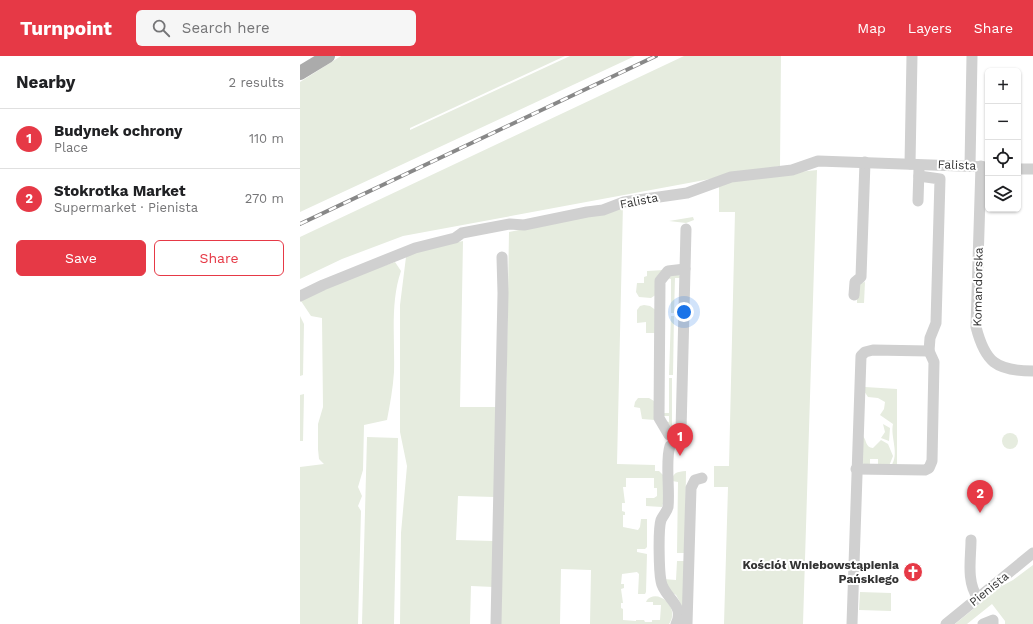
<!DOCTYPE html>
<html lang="en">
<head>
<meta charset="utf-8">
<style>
	:root { --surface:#fff; --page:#f6f6f6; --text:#202124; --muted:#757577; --line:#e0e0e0; --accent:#e63946 }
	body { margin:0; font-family:"Work Sans",sans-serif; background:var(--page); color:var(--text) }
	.controls { position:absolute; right:12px; top:12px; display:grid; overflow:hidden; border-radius:6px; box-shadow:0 1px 3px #0004 }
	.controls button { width:36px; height:36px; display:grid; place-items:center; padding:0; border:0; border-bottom:1px solid var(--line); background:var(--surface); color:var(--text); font:20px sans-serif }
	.you { position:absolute; left:384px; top:256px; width:14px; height:14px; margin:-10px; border:3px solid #fff; border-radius:50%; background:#1a73e8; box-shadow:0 0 0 6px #1a73e833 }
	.badge { display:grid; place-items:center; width:26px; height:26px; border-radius:50%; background:var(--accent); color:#fff; font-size:13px; font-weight:700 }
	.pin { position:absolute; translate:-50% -33px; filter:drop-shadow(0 1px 2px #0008) }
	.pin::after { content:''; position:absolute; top:21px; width:14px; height:12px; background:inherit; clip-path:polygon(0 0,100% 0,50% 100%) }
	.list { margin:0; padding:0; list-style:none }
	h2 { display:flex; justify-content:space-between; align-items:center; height:52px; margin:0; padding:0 16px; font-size:17px }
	h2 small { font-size:13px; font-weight:400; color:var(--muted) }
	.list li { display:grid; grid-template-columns:26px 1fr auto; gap:12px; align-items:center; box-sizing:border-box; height:60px; padding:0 16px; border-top:1px solid var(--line) }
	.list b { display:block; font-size:15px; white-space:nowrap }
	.list p { margin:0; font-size:13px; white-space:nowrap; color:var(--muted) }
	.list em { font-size:13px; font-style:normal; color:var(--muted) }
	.actions { display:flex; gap:8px; padding:12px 16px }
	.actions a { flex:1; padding:9px 0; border:1px solid var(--accent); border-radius:6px; text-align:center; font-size:14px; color:var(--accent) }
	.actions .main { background:var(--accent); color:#fff }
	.icon { flex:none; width:22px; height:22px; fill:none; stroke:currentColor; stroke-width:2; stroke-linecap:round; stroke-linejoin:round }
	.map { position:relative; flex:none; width:733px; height:568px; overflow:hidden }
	header { display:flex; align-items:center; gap:24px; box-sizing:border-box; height:56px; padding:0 20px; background:var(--accent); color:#fff }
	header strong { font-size:19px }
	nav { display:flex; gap:22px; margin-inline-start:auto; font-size:14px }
	.search { width:280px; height:36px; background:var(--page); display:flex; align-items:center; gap:10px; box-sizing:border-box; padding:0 14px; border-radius:6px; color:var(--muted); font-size:15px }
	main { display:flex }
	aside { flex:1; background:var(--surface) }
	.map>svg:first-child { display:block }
</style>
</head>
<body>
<header>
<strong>Turnpoint</strong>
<div class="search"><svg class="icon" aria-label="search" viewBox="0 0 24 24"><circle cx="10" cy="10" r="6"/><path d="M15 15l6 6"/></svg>Search here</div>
<nav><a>Map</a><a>Layers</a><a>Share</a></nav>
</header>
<main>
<aside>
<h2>Nearby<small>2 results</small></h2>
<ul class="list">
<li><span class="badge">1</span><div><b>Budynek ochrony</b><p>Place</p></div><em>110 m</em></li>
<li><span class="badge">2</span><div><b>Stokrotka Market</b><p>Supermarket · Pienista</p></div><em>270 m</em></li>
</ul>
<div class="actions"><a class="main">Save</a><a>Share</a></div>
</aside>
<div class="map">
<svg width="733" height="568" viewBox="0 0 733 568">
	<rect width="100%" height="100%" fill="#fff"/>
	<g fill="#e6ecdf" fill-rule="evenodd">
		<polygon points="41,0 265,0 110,72 110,74 270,0 335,0 0,156 0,26"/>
		<polygon points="384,0 481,0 480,110 103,180 42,203 0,223 0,181"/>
		<polygon points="517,114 503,568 424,568 428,431 414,431 414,410 429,410 435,156 419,156 419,130 436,123"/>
		<path d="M323,148L317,408L355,409V415H359L363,419L364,444L362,451L346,450V442H354L357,440V432H354V422H326V431H323L325,447H322V455L325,456V459H323V471L338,474L340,471L341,463H347V491L345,493H337V496L347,498L346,536L345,538H338L339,518L337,516L322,518L321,528H324V532L321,533L323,547H321V552L323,553V564L336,565V564H344L345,566H352V564H360L361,549H353V546H346L347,544C357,532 381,551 369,568H290L291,514L261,513L260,568H193L194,531L171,530L170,568H100L101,477L107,410L100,376V249L106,201L114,195L163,185L160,351H206L209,176L270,164ZM158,440L195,441L193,485L156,484Z"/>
		<polygon points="393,161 394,164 386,167 369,165"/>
		<path d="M95,206L101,215C90,247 95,283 94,316C93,332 90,348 87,364L64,369L63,414L58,431L62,440L58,450L61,455L58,568H0V411L24,408L19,403L18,393V368L23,351L22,262L11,260L1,245L43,224Z"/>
		<polygon points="364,214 357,238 351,242 339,241 336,236 337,227 344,227 344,221 347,220 347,215"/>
		<polygon points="378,217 381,222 375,222 374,257 371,257 371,223 367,222"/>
		<polygon points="565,226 564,247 557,247 557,228"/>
		<polygon points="344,249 350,250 357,255 356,277 346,277 346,266 337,267 337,254 340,250"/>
		<polygon points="0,260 4,268 3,319 0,320"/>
		<polygon points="371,260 374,260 373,319 369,319"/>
		<polygon points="369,322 372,322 372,372 378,372 373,377 363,365 369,366 369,360 362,360 362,357 369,357"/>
		<path d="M565,331L597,333V411L591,410C600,398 590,381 593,368L580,359L584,353L585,346L578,342L568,341L564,335Z"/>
		<polygon points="4,338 3,385 0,385 0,339"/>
		<polygon points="338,342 349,342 354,345 355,364 342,363 340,352 334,351 335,346"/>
		<polygon points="583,368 590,372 589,385 581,382 585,376"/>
		<circle cx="710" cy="385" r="8"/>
		<path d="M563,380C567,385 565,391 573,392L581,384L588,388L593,400L589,410H578V403H570V410L561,407Z"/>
		<polygon points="67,381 98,382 94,568 62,568"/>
		<path d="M386,415L385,497H377L378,426L372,425C373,416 377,416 386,415Z"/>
		<polygon points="377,505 385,505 384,568 381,548 376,539 369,535 363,523 376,524"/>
		<polygon points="733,509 733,568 705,568 705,565 692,548 667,568 655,568 700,531 713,524"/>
		<polygon points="560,536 591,537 591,555 559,554"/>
	</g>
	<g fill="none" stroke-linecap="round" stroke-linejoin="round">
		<g stroke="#d0d0d0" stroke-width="11">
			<polyline points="610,108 612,0"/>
			<polyline points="670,110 672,0"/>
			<path d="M681,110L676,271C685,306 696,315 733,315"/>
			<polyline points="718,113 733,113"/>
			<polyline points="618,145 619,113"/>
			<polyline points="554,239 555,226 561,221 565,106"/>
			<polyline points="0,240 23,229 115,192 155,182 162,177 210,168 224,169 287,156 303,154 324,146 387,137 431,121 492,114 518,105 688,111"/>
			<polyline points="369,379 359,362 360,225 368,215 385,213"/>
			<polyline points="378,381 381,375 386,173"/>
			<path d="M370,390C365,404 370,434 368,451C367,456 363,459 361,464C358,473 359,515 361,525C363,541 386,549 376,568"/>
			<polyline points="556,413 625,414 629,412 632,405 634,306 629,295"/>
			<path d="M671,484C671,502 666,526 678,542"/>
			<polyline points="196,568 203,237 202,201"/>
			<polyline points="387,568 391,432 395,424 402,422"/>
			<polyline points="552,568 561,300 565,296 573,294 629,295 630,282 636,267 640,123 619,120"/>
			<polyline points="646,568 733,497"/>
			<polyline points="683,568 693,564 693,568"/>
		</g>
		<polyline stroke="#ababab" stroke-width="14" points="0,17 28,0"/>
		<defs>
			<polyline id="rail" points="0,168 356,0"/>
		</defs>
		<use href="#rail" stroke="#888" stroke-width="4"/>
		<use href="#rail" stroke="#fff" stroke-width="2.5" stroke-dasharray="8" stroke-linecap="butt"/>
	</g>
	<defs>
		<symbol id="church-disc" viewBox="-11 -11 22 22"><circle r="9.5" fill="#e63946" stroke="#fff"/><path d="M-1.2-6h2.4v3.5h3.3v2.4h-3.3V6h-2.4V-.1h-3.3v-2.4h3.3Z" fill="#fff"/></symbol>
	</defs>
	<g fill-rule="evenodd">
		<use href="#church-disc" x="602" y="505" width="22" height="22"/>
	</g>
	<g text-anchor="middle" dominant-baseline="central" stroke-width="4" stroke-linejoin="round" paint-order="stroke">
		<g font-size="12" fill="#333" stroke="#fff">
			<text transform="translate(657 109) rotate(2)">Falista</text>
			<text transform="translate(339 145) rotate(-11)">Falista</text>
			<text transform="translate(678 231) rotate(-89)">Komandorska</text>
			<text transform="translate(689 533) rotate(-39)">Pienista</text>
		</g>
		<g font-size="12" font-weight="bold" fill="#333" stroke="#fff" text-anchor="end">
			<text x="599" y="509">Kościół Wniebowstąpienia<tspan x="599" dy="14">Pańskiego</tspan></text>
		</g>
	</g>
</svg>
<div class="controls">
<button>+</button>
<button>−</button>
<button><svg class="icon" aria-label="locate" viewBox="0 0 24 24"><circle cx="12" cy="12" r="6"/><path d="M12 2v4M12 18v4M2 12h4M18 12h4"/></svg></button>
<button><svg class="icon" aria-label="layers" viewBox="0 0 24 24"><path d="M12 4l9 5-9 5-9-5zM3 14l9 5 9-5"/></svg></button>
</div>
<div class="you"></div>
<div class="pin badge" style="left:380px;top:400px">1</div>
<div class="pin badge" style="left:680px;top:457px">2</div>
</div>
</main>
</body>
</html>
